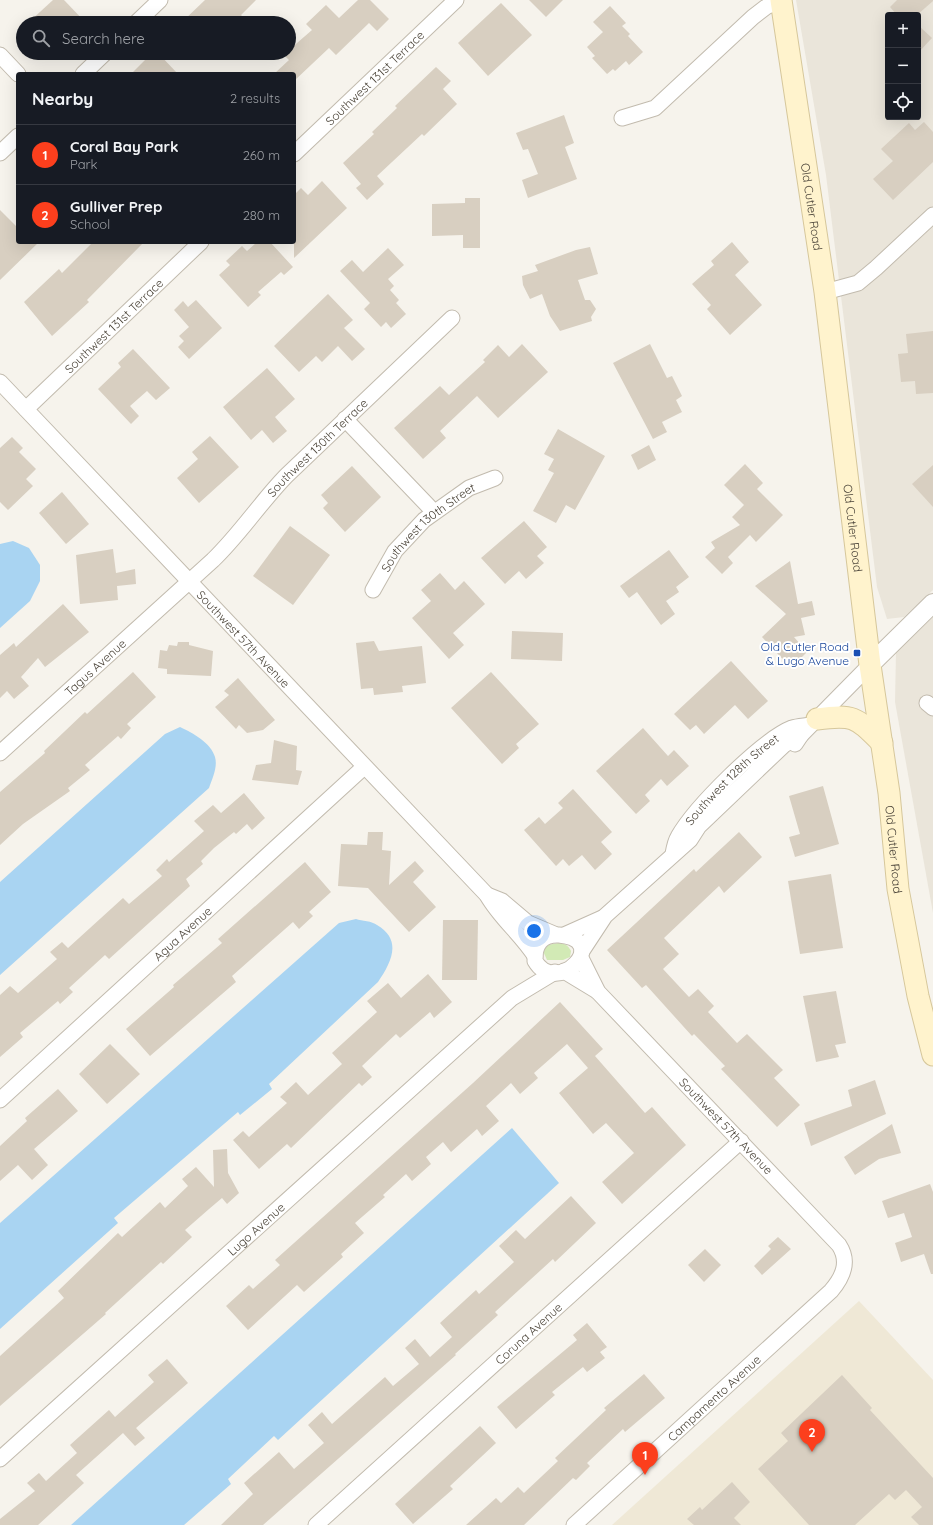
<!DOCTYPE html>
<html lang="en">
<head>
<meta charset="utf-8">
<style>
	:root { --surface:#171b24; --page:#20242c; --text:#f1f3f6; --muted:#9ea1a6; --line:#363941; --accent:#fc3f1d }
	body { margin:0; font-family:Quicksand,sans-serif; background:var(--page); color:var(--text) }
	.controls { position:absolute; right:12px; top:12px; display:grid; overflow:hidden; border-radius:4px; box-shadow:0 4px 16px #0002 }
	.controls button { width:36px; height:36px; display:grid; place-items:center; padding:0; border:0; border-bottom:1px solid var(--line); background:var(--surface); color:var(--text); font:20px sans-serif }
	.you { position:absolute; left:534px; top:931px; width:14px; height:14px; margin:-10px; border:3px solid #fff; border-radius:50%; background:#1a73e8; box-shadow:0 0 0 6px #1a73e833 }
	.badge { display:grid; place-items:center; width:26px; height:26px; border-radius:50%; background:var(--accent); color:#fff; font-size:13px; font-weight:700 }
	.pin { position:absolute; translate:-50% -33px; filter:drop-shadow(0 1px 2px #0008) }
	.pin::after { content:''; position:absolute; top:21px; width:14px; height:12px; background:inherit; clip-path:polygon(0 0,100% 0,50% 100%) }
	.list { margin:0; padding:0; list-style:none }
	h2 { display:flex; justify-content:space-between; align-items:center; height:52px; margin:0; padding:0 16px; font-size:17px }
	h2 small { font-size:13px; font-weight:400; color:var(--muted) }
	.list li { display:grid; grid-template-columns:26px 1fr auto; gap:12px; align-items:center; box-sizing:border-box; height:60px; padding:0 16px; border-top:1px solid var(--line) }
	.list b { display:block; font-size:15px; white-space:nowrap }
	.list p { margin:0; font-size:13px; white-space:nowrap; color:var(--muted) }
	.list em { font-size:13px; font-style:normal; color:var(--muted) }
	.icon { flex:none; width:22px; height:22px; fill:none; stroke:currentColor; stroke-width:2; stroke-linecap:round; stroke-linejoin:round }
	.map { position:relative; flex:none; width:933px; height:1525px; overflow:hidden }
	.search { position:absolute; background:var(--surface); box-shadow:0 4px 16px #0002; left:16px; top:16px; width:280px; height:44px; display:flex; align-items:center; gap:10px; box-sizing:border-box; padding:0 14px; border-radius:22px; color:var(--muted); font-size:15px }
	.panel { position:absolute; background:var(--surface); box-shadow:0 4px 16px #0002; left:16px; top:72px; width:280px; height:172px; border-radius:4px }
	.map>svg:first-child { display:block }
</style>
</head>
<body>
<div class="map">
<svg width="933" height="1525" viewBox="0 0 933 1525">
	<rect width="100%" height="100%" fill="#f6f3ec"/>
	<g fill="#eae5da" fill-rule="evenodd">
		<path d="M796,0H933V590L904,617L887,619L877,587L826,175ZM888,15H918V117H888Z"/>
		<polygon points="933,616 933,913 895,702 896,652"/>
	</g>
	<polygon fill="#efe8d6" points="859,1301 933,1380 933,1525 612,1525"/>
	<path fill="#d2eab5" d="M558,943C564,943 568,945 571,951L570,957L563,960H547L543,951L548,945Z"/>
	<g fill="#a9d4f2">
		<polygon points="13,541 29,548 40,565 40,581 30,601 0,628 0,544"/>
		<path d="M180,727C193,733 211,743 215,757C218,767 212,779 209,788L0,975V882L165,734Z"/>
		<path d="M356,919C362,921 372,921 377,925C403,940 391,963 378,982L269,1084L272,1089L240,1115L238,1112L114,1218L118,1223L0,1329V1223L339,923Z"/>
		<polygon points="512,1128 559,1183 278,1440 274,1436 228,1479 231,1484 184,1525 71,1525"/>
	</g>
	<g fill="#d8cfc1">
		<polygon points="53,0 64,0 86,23 28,23"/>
		<polygon points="205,0 256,0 241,15 249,23 181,23"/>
		<polygon points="358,0 370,0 389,19 377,31 369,23 336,55 329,48 294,81 294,74 274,74 289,60 284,55 289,53 289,50 312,30 306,24 326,5 339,18"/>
		<polygon points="529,0 563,0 546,17"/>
		<polygon points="897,0 933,0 933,1 917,15 897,15 890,7"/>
		<polygon points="501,3 532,35 488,76 458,43"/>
		<polygon points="610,6 626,23 622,26 630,34 628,36 643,52 629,65 626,61 615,71 613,69 607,74 592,58 595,56 587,47 603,32 593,22"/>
		<polygon points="918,25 932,38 918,53"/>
		<polygon points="152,53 158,53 178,74 131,74"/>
		<polygon points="436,67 451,81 443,89 457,104 424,136 422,134 377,176 384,184 367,200 356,188 361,184 343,163 374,134 372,132 397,108 395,106"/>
		<polygon points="564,115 574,143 565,147 577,179 528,198 522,180 538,174 528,149 523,150 516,133"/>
		<polygon points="924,122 933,132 933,162 893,200 873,179 893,161 881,149 909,123 915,130"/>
		<polygon points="322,181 347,208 294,258 294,195 301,188 308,195"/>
		<polygon points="465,198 480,198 480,248 463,248 463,235 432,236 432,204 465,203"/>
		<polygon points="0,210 18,228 18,242 39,242 0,280"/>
		<polygon points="93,242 144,242 87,300 89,302 52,336 24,302 59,269 62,273"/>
		<polygon points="257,242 270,242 293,267 284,275 281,272 258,292 261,295 248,307 219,275 230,265 226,261 242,246 247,251"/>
		<polygon points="732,242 749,262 735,275 762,305 730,335 707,309 711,305 692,284 714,265 711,261"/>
		<polygon points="590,247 598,274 578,280 585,300 590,300 596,309 591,317 592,321 560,331 550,316 542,294 530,299 523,285 522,276 538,271 535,265 576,250"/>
		<polygon points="388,248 404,265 388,279 394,286 390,290 399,300 396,303 406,314 391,328 386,322 381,327 364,309 370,303 340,271 352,260 363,272"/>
		<polygon points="328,294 353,320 344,328 365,349 352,361 338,346 322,362 316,356 299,372 274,346"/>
		<polygon points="196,300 222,328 189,359 178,347 184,341 179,336 189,327 174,310 183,301 188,307"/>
		<polygon points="933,331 933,393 916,394 915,381 901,382 898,354 908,353 906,334"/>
		<polygon points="522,344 548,372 498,418 477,396 440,431 446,438 423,459 394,428 440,386 449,395 485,362 483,360 498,345 509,357"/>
		<polygon points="650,344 667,378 672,376 682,396 676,400 682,412 662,422 667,432 653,439 613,363"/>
		<polygon points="133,349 170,388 156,400 147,391 130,406 139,416 131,424 98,389 121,367 118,363"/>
		<polygon points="267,368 295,399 275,417 287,431 273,443 262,430 251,440 223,407"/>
		<polygon points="558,429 605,456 575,510 566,505 556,523 533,511 554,473 548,470 554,459 544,454"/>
		<polygon points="210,436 239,467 199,503 177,478 198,459 192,452"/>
		<polygon points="12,437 23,448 19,452 36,469 26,479 33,486 8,510 0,502 0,448"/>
		<polygon points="649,445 656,460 638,470 631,455"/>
		<polygon points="745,464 763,483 757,489 783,515 756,542 750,535 728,557 733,563 722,574 705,557 715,548 711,542 740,525 732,517 744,505 724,485"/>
		<polygon points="933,465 933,507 912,484"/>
		<polygon points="352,466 381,497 345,532 323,508 328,503 321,495"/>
		<polygon points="62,492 89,524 66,544 39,513"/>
		<polygon points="524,521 547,547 537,556 544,563 526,579 519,571 505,584 481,558"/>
		<polygon points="290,526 330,555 293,605 253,576"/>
		<polygon points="113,549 116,573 135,569 136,584 117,586 118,600 80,604 76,555"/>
		<polygon points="669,550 689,577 676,587 679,592 666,601 675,614 661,625 637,592 629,598 620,586"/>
		<polygon points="790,561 798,604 812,601 815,615 801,618 805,635 794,637 807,652 791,668 762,637 786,614 755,586"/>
		<polygon points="440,573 455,590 464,581 485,604 453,633 464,645 449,659 412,618 431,601 421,590"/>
		<polygon points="63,604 89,632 45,667 38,658 21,677 29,686 14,699 7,691 0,698 0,655 14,643 16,647"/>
		<polygon points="512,631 563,633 562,661 511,659"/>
		<polygon points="374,641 379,651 422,646 426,683 402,686 403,692 374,695 373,688 361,689 356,643"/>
		<polygon points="178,642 189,642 189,645 213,651 211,676 167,674 167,669 158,668 160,650 167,651 169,645 177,646"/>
		<polygon points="731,661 768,701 748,719 735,705 704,734 696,725 690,730 674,714"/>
		<polygon points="133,672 156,697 127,724 131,728 121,739 118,736 85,765 90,770 68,788 70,791 23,824 0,845 0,792 45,753 44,751 85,712 87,714"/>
		<polygon points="491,672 539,724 516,744 519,748 502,764 451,708"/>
		<polygon points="238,678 275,720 263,730 247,733 239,725 236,729 215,707 229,695 224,691"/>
		<polygon points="643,728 668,756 674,750 689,766 667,786 661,779 645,795 650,801 636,814 596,771"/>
		<polygon points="274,740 297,746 296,770 302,771 298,785 252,780 256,765 271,763"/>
		<polygon points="823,786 839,844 795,857 789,837 800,834 789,796"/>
		<polygon points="573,789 612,832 601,842 612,854 595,870 582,855 569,866 563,859 556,866 524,830 539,817 545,824 563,808 558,803"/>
		<polygon points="244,793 265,818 252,830 247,824 236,834 234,832 214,848 201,861 203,864 186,879 190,886 109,959 105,955 69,988 73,992 60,1004 58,1001 20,1033 23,1037 0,1057 0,995 10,986 18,993 57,959 50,952 62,942 68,948 123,898 129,904 162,876 156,870 167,859 169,862 204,831 194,821 213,805 221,813"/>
		<polygon points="368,832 383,832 382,850 391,851 389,885 415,861 424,871 413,882 436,907 409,932 368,888 338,886 341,844 367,845"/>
		<polygon points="739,832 762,857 724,893 719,886 664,938 679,954 663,969 689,997 698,989 714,1006 708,1012 737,1043 747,1034 783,1070 774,1078 800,1105 777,1127 721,1069 725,1066 694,1034 692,1036 646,985 642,988 607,950 694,869 696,872"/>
		<polygon points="305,862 331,892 309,912 313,916 299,929 293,922 232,976 236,982 150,1056 126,1029 174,987 173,985 222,943 218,939"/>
		<polygon points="831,874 843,948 800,954 788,881"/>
		<polygon points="443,920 478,920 477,980 442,980"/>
		<polygon points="428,974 452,1002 434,1018 430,1012 400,1038 396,1034 362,1066 372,1077 362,1086 359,1083 291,1148 287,1144 259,1169 233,1140 243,1131 249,1137 287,1103 280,1097 296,1082 308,1095 342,1064 332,1053 377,1012 367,1001 388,983 401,998"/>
		<polygon points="836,991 846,1043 835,1045 839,1057 816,1062 803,996"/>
		<polygon points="560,1002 603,1049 595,1056 645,1113 652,1107 686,1145 622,1204 602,1182 634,1153 606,1123 593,1134 559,1093 588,1068 567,1044 534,1073 538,1078 520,1094 511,1083 486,1106 499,1121 482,1136 477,1129 451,1152 443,1142 426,1157 431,1164 412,1181 406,1174 383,1195 385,1197 355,1223 364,1233 341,1254 343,1257 304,1292 297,1285 248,1330 226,1306 249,1285 253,1289 280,1265 275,1260 473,1083"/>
		<polygon points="110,1044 140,1074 107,1104 79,1074"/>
		<polygon points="875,1080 886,1114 811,1146 804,1123 852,1106 848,1090"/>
		<polygon points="58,1089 78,1111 34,1149 48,1165 32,1180 18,1165 0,1181 0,1146 27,1121 25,1118"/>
		<polygon points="892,1124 901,1153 879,1159 855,1175 844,1157"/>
		<polygon points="227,1149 228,1173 239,1193 227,1204 222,1198 209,1209 185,1230 192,1237 163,1264 161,1262 105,1313 106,1314 0,1406 0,1356 64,1298 58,1291 118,1233 122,1237 160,1202 165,1208 188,1186 182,1179 196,1167 214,1187 213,1150"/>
		<polygon points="930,1184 933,1192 933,1274 931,1274 924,1254 901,1262 895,1243 912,1237 904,1213 888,1218 882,1201"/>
		<polygon points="571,1196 596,1223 555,1262 553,1259 495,1312 498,1315 455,1354 456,1355 263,1525 221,1525 253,1494 244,1483 279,1452 294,1469 324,1443 308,1425 322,1412 332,1424 385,1377 393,1386 419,1364 405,1348 415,1339 430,1357 452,1337 440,1323 476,1290 479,1294 514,1262 499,1246 516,1230 525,1239"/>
		<polygon points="778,1237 791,1249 762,1275 754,1266 771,1249 768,1246"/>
		<polygon points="705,1249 721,1265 704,1282 688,1265"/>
		<polygon points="587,1323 607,1347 600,1352 605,1358 587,1372 583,1367 552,1392 555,1395 516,1429 497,1407 577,1340 573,1335"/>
		<polygon points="167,1359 188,1383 136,1428 145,1438 135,1446 123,1433 76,1475 84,1483 38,1525 0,1525 0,1519 35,1491 27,1483 39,1473 46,1481 77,1453 70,1445 109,1410 115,1417 154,1382 148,1375"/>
		<polygon points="644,1374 665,1398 625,1432 623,1429 587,1463 590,1466 576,1480 573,1478 524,1525 466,1525 496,1498 501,1503 518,1487 524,1493 558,1461 555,1458 606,1410 604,1408"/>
		<polygon points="842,1375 872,1408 870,1410 933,1478 933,1525 919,1525 911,1517 922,1507 906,1490 895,1500 889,1494 855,1525 809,1525 758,1469 788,1441 781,1433"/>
		<polygon points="480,1426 496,1443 450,1486 453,1489 413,1524 395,1504"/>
		<polygon points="732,1482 750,1502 734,1518 741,1525 694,1525 687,1519 700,1507 702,1510"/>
	</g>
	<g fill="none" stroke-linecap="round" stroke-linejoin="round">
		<defs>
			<g id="minor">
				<polyline points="136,23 160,0"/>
				<polyline points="0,55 18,74"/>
				<polyline points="83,74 105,53"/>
				<polyline points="622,118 655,108 753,17 766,7 782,0"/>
				<polyline points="0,153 18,136"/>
				<path id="s1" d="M294,154L456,0"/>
				<polyline points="825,292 858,283 876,268 933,215"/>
				<path id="s2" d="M0,382L487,895C500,918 521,934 535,956"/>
				<path id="s3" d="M26,409L201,242"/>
				<polyline points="345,419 434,512"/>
				<path id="s4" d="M373,590L395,551L424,520L469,488L495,478"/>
				<polyline points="927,703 933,708"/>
				<polyline points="795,744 801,735 870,665"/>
				<path id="s5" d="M0,753L213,560C240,534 260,503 286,476L452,318"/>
				<path id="s6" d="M673,854C674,848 675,842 678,837C695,807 762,740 792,728C798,726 805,726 810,725"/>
				<polyline points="487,895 502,901 528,923 554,934"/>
				<path d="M559,935C613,940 557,998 535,961C534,945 542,934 559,935Z"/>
				<polyline points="564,935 602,918"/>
				<polyline points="582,951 605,916 690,840 699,826 784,745 801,735"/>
				<polyline points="564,971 597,991"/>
				<path id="s7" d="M0,1100L364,767"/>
				<path id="s8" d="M0,1459L512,998L555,972"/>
				<path id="s9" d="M316,1525L741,1141"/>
				<path id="s10" d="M574,1525L831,1291C843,1277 850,1262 839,1245L598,992L581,958"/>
			</g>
			<polyline id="tertiary" points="870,665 933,603"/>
			<g id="secondary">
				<path id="s11" d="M781,0L825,292L870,665L889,793L898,889L918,996L933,1055"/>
				<path d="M817,719C854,714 856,717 882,743"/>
			</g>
		</defs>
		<use href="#minor" stroke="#c2bbae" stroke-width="17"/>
		<use href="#tertiary" stroke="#c2bbae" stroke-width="20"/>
		<use href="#secondary" stroke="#d6c79b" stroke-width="23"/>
		<use href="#minor" stroke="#fff" stroke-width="15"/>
		<use href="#tertiary" stroke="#fff" stroke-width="18"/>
		<use href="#secondary" stroke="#fff3cd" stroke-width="21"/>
	</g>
	<rect fill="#1a4fb4" stroke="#fff" stroke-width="1.5" x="853" y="649" width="8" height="8" rx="2"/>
	<g text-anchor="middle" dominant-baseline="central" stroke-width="4" stroke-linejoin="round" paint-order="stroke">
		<g font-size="12" fill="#4b4439" stroke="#fff">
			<text stroke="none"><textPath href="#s1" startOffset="111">Southwest 131st Terrace</textPath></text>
			<text stroke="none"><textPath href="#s11" startOffset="209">Old Cutler Road</textPath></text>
			<text stroke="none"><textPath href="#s3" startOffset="121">Southwest 131st Terrace</textPath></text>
			<text stroke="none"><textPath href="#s5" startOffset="441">Southwest 130th Terrace</textPath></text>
			<text stroke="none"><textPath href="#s11" startOffset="533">Old Cutler Road</textPath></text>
			<text stroke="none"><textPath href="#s4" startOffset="85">Southwest 130th Street</textPath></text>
			<text stroke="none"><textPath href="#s2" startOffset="354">Southwest 57th Avenue</textPath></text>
			<text stroke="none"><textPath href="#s5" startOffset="128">Tagus Avenue</textPath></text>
			<text stroke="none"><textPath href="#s6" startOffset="97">Southwest 128th Street</textPath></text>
			<text stroke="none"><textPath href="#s11" startOffset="857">Old Cutler Road</textPath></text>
			<text stroke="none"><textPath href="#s7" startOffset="247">Agua Avenue</textPath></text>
			<text transform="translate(726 1126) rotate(46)">Southwest 57th Avenue</text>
			<text stroke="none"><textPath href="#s8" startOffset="344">Lugo Avenue</textPath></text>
			<text stroke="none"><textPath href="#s9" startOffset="286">Coruna Avenue</textPath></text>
			<text stroke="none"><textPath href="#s10" startOffset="189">Campamento Avenue</textPath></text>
		</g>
		<g font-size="12" fill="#164399" stroke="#fff" text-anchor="end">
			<text x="849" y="646">Old Cutler Road<tspan x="849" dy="14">&amp; Lugo Avenue</tspan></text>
		</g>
	</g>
</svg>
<div class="controls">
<button>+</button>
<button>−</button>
<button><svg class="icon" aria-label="locate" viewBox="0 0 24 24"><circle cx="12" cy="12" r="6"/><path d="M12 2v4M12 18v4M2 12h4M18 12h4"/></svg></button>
</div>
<div class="you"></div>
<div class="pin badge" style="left:645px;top:1475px">1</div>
<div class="pin badge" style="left:812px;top:1452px">2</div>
<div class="search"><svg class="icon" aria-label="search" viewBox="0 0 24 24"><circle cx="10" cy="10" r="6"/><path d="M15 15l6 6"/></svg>Search here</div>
<section class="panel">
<h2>Nearby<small>2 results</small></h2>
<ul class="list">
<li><span class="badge">1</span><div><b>Coral Bay Park</b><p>Park</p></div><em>260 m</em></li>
<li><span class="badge">2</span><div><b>Gulliver Prep</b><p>School</p></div><em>280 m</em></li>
</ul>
</section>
</div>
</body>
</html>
